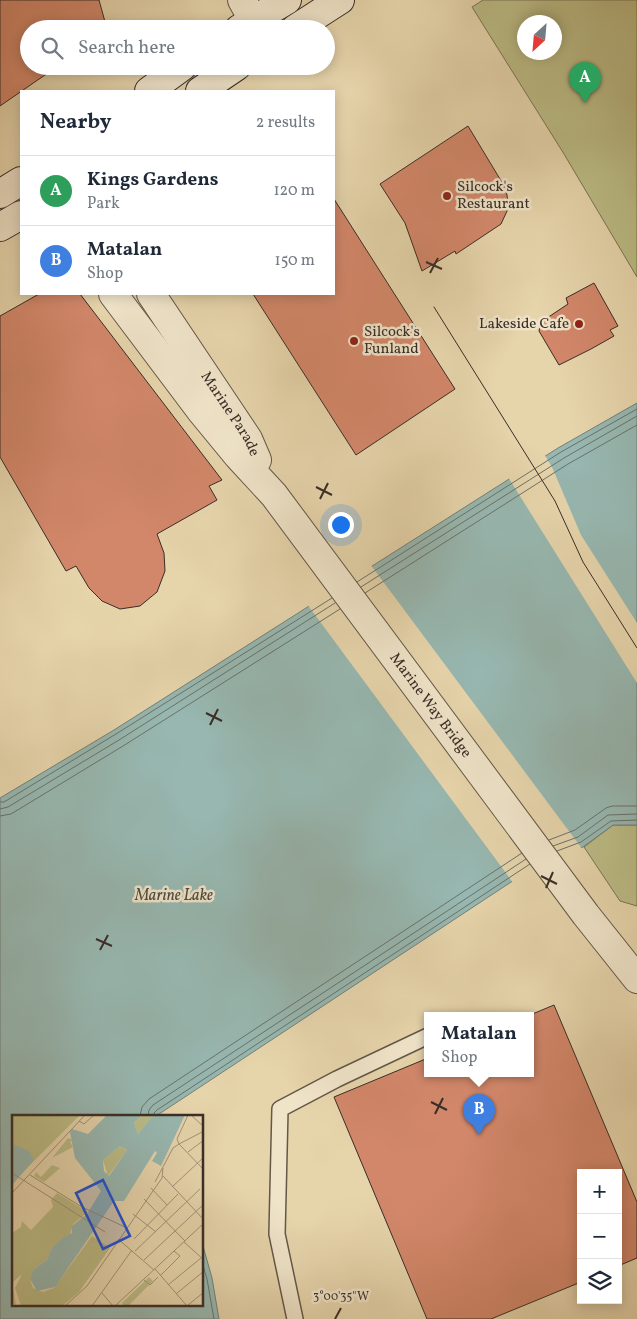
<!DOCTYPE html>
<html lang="en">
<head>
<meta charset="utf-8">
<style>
	:root { --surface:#fff; --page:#f2f2f3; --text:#1f2937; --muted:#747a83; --line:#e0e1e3; --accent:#8f2418 }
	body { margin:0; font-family:Vollkorn,serif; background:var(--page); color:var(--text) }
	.controls { position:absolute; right:15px; bottom:15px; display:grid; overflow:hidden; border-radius:0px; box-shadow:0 2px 12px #0003 }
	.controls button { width:45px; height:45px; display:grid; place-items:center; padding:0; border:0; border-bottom:1px solid var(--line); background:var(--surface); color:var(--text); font:25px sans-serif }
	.compass { position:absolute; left:517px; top:15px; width:45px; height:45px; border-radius:50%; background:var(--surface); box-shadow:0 2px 12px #0003; rotate:206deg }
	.you { position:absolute; left:340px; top:524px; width:18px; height:18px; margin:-12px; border:4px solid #fff; border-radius:50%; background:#1a73e8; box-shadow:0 0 0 8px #1a73e833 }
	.badge { display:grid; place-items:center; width:32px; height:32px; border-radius:50%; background:var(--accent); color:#fff; font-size:16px; font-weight:700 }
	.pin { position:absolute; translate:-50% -41px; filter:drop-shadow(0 1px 2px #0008) }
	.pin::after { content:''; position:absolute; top:26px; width:18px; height:15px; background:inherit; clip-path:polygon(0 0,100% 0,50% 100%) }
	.popup { position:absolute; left:424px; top:1012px; width:110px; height:65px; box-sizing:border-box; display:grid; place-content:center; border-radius:0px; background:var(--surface); filter:drop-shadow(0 1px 4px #0005); font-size:16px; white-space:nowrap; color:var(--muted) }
	.popup b { font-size:19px; color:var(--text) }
	.popup::after { content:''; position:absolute; left:50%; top:100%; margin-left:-10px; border:10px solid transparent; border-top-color:var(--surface) }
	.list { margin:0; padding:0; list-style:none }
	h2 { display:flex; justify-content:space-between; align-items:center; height:65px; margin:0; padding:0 20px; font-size:21px }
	h2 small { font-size:16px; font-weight:400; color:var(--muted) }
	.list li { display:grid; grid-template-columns:32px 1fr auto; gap:15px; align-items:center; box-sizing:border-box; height:70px; padding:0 20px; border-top:1px solid var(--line) }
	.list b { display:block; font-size:19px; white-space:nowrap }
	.list p { margin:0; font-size:16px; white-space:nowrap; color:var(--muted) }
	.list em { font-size:16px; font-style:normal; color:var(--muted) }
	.icon { flex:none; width:28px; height:28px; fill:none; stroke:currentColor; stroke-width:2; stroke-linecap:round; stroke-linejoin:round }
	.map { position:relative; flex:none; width:637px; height:1319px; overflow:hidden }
	.search { position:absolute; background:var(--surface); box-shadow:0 2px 12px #0003; left:20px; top:20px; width:315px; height:55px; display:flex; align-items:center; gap:12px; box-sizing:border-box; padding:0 18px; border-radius:28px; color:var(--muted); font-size:19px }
	.panel { position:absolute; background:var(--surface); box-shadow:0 2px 12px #0003; left:20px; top:90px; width:315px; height:205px; border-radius:0px }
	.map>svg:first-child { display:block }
</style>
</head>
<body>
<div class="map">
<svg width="637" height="1319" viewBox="0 0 637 1319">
	<rect width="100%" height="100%" fill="#e6d4ab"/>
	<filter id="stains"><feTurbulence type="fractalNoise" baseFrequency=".004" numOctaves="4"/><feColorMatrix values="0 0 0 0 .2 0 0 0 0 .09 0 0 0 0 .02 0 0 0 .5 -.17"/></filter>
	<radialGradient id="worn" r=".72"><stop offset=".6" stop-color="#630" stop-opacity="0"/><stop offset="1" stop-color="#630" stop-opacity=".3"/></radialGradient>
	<g fill="#bbbb85" stroke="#7a7456" fill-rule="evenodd">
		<path d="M483,0H637V277L564,154L472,7ZM524,22H554V52H524Z"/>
		<polygon points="613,825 637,825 637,906 620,901 584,847"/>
	</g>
	<polygon fill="#97b7b0" stroke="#718079" points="637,403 637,825 613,825 583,847 543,861 156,1116 14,1116 14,1305 202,1305 203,1246 212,1278 219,1319 0,1319 0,798 114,730 558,448"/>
	<g fill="#e6d4ab">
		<polygon points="544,454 552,467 581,535 637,623 637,683 508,477"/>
		<polygon points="370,564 583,850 545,864 514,884 307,604"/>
	</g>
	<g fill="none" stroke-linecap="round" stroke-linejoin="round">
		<g stroke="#68726c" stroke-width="1">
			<polyline points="357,582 561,452 637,409"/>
			<polyline points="361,587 564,458 637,416"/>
			<polyline points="365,593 568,464 637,425"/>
			<polyline points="0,802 4,802 116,734 332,598"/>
			<polyline points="0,809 8,807 119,740 335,603"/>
			<polyline points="0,816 11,814 123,746 340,609"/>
			<polyline points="549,840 575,830 606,808 612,806 637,806"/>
			<polyline points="553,846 578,837 608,815 637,814"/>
			<polyline points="557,851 581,842 611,821 637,820"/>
			<polyline points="140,1116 142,1107 149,1099 522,853"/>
			<polyline points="148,1116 149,1110 153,1105 526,859"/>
			<polyline points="154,1116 154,1113 157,1110 530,864"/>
			<polyline points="202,1262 207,1279 214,1319"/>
		</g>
	</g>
	<g fill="#d2876a" stroke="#392d27">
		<polygon points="0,0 99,0 107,29 29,29 29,66 58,66 0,106"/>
		<polygon points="468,126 506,189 508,202 507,211 501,224 456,254 455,251 422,271 405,223 380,184"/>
		<polygon points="334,199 455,389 356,455 253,294 334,294"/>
		<polygon points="594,283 618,326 610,330 614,336 591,349 559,365 539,331 541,322 568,304 566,298"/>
		<polygon points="39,294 80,294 222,480 209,486 217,500 157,534 164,553 165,571 157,592 140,606 120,609 102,601 89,588 76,566 66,571 0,457 0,316"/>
		<polygon points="554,1005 637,1202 637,1258 618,1266 618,1173 581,1173 581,1282 491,1319 427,1319 334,1097 428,1058 428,1074 530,1074 530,1015"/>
	</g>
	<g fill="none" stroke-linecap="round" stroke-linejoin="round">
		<defs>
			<polyline id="service" points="295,1319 277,1234 280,1109 337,1079 428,1036"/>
			<g id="tertiary">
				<polyline points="242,0 258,29"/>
				<path id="s1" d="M113,294L201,411L238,456L274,495L586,915L637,979"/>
				<path id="s2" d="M151,294L248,439L257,460"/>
			</g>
			<g id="secondary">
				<polyline points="239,29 287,0"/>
				<polyline points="295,29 340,0"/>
				<polyline points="149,91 183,66"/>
				<polyline points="200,91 237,66"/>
				<polyline points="0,194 21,181"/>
				<polyline points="0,227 21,215"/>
			</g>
		</defs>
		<use href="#service" stroke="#645748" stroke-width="18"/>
		<use href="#tertiary" stroke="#645748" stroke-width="30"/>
		<use href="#secondary" stroke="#392d27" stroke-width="30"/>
		<use href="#service" stroke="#efe3c8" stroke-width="15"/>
		<use href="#tertiary" stroke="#efe3c8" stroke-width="28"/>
		<use href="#secondary" stroke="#efe3c8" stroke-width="28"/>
		<polyline stroke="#392d27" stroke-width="1" points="434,307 555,501 583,562 637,648"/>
	</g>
	<path fill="none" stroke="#392d27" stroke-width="2" d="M426,262L442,269M430,273L438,258M316,487L332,495M320,499L328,483M206,713L222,721M210,725L218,709M541,876L557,884M546,888L553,872M96,939L112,946M100,950L108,935M431,1102L447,1110M435,1114L443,1098M335,1319L341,1308"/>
	<g fill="#8f2418" stroke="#efe3c8" stroke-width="2">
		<circle cx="447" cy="196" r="5"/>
		<circle cx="579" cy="324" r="5"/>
		<circle cx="354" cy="341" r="5"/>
	</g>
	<g text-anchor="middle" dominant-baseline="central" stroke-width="5" stroke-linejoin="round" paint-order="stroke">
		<g font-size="15" fill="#392d27" stroke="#efe3c8" text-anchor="start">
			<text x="457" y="187">Silcock's<tspan x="457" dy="17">Restaurant</tspan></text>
			<text x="569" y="324" text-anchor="end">Lakeside Cafe</text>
			<text x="364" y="332">Silcock's<tspan x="364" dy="17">Funland</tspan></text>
		</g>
		<g font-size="15" fill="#392d27" stroke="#efe3c8">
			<text stroke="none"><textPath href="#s2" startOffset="144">Marine Parade</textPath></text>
			<text stroke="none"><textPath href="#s1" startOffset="520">Marine Way Bridge</textPath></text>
		</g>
		<g font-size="16" font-style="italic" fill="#4c4942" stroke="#efe3c8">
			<text x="174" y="896">Marine Lake</text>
		</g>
	</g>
	<g transform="translate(12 1115)">
		<rect width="191" height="191" fill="#e6d4ab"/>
		<path d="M0,0H68L7,61L0,57ZM130,0H141L126,19L122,8ZM56,23L61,25L58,27L61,32L40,43ZM108,31L115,35L96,61L91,45ZM40,50L48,53L32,67L22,61L24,57L29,62ZM45,78L76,97L61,109L58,120L39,134L35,145L23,153L18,164L21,173L31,177L42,173L80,121L98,133L67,177L50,191H9L3,173L10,159L0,168L4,190L0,189V118L9,112L10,106L19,115L41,92L39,85ZM137,162L141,166L116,191H112L110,188Z" fill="#bbbb85"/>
		<path d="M95,0H130L122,8L126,19L141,0H173L149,51L140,46L145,38L143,36L112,86H102L43,172L25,176L18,164L22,154L35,145L39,134L52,122L60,118V111L75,99L89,76L63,43L58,17L60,14L76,19ZM108,31L115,35L97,61L92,56L91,45ZM0,29L17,36L22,45L0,70Z" fill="#97b7b0" fill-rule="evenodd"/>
		<path fill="none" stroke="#a19176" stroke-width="1" d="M176,0L165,24L167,29L192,16M179,0L192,12M67,6L72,9L82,0M176,37L192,25M0,58L93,117M18,60L70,92L113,112M151,61L192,105M143,67L161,33L167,29L192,55M160,72L192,42M139,73L155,90M0,78L73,0M132,84L173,126M121,99L144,117M106,124L142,155M122,124L166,79M172,127L192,145M123,136L188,74M132,145L192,89M143,154L175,191M148,161L168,141L162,136M132,165L138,170L146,162M156,170L189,143M90,178L101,191M164,179L192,156M53,191L75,171L150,63L151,53M80,191L120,135M103,191L192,108M175,191L192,177"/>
		<path fill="#1d4ed8" fill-opacity="0.15" stroke="#1d4ed8" stroke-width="2.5" d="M91,65L118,121L91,134L64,78Z"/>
		<rect width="191" height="191" fill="none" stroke="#392d27" stroke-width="2.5"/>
	</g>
	<g font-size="12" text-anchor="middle" fill="#392d27" stroke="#efe3c8" stroke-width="5" stroke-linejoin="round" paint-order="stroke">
		<text x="341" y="1300">3°00'35"W</text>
	</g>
	<rect width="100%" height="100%" filter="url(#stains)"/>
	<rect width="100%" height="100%" fill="url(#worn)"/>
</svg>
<div class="controls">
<button>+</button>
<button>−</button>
<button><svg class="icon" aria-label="layers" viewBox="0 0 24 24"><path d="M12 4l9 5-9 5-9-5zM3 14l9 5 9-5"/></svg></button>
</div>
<svg class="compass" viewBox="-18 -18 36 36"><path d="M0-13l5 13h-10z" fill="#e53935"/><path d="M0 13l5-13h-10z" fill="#747a83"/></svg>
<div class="you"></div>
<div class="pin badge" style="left:585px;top:103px;background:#2e9e5b">A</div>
<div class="pin badge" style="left:479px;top:1135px;background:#3f7fe0">B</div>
<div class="popup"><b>Matalan</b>Shop</div>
<div class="search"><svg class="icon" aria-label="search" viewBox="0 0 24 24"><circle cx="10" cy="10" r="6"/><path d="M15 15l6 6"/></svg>Search here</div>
<section class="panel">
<h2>Nearby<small>2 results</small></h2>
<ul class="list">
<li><span class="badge" style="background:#2e9e5b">A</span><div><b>Kings Gardens</b><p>Park</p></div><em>120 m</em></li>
<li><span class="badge" style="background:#3f7fe0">B</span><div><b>Matalan</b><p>Shop</p></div><em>150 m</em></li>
</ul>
</section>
</div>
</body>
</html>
